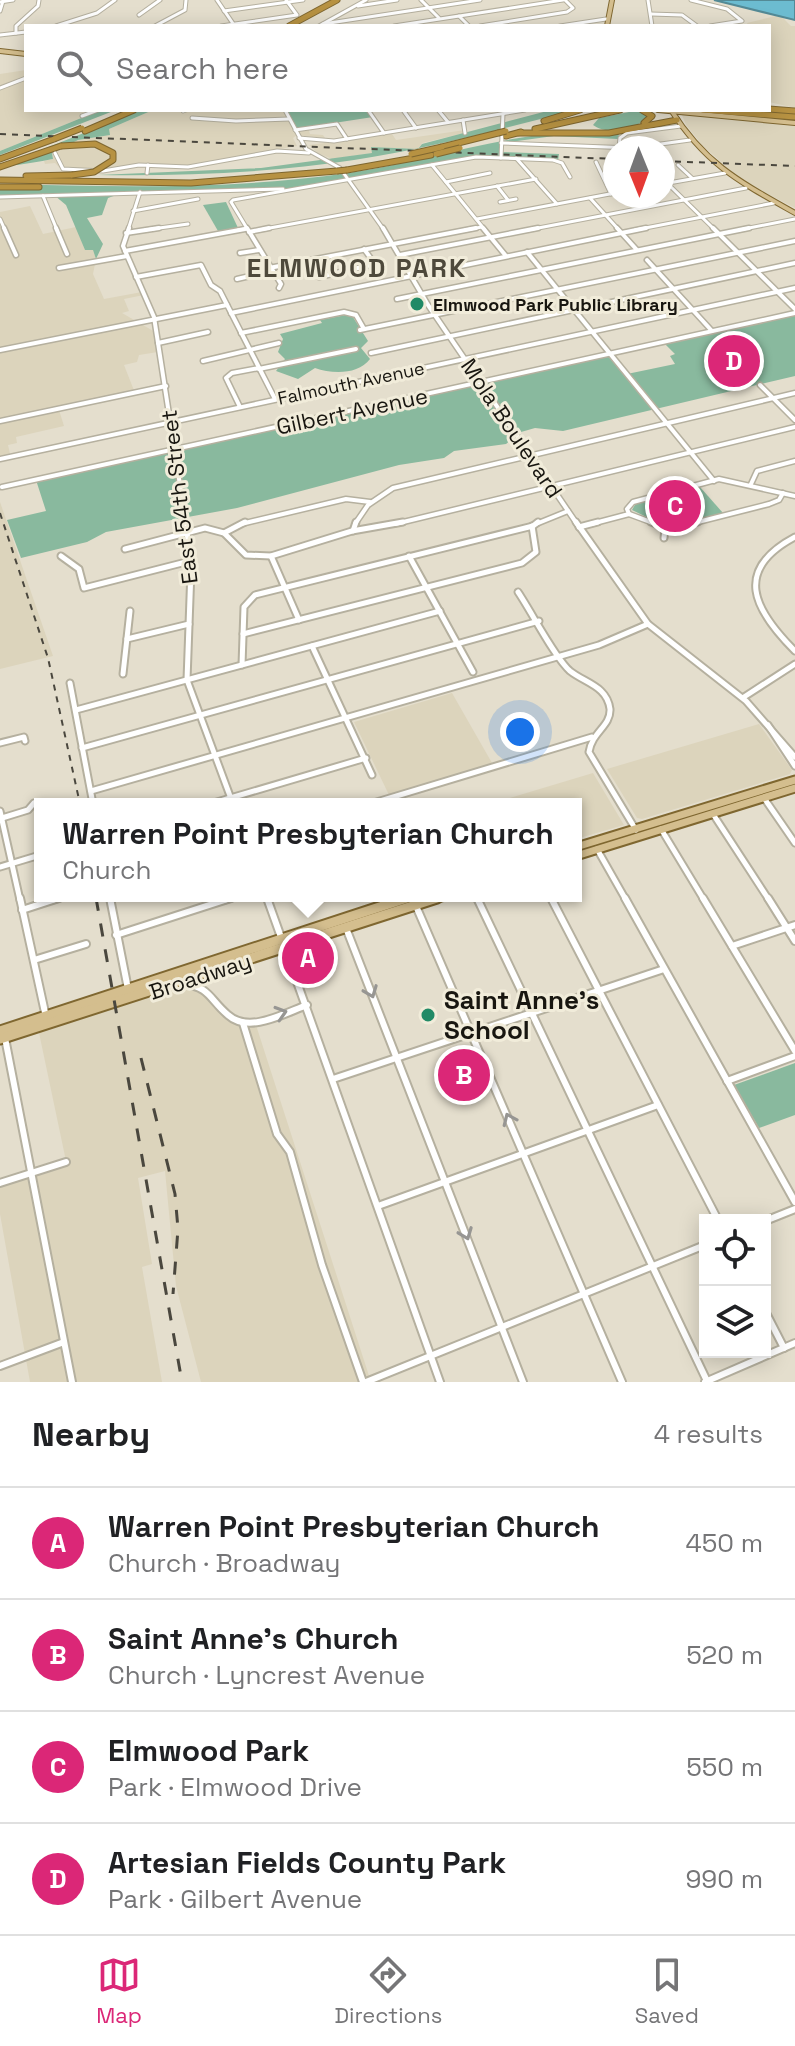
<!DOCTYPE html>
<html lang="en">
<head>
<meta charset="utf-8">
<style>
	:root { --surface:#fff; --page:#f2f2f2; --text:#202124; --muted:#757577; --line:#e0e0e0; --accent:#db2777 }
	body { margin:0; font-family:"Space Grotesk",sans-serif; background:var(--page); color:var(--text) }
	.controls { position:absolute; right:24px; bottom:24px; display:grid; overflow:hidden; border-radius:0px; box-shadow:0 4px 20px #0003 }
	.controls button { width:72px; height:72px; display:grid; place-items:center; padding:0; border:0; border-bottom:2px solid var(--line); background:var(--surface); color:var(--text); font:40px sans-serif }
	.compass { position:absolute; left:603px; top:136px; width:72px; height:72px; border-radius:50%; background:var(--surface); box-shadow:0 4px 20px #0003; rotate:179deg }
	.you { position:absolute; left:520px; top:732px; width:28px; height:28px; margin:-20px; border:6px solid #fff; border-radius:50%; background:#1a73e8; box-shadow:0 0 0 12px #1a73e833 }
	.badge { display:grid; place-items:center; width:52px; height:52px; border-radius:50%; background:var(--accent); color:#fff; font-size:26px; font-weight:700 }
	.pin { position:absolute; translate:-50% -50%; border:4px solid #fff; box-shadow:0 2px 8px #0006 }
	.popup { position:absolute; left:34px; top:798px; width:548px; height:104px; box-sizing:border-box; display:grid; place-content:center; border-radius:0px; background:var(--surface); filter:drop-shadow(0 2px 6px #0005); font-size:26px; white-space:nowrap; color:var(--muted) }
	.popup b { font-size:30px; color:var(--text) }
	.popup::after { content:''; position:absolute; left:50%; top:100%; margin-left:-16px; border:16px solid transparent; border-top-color:var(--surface) }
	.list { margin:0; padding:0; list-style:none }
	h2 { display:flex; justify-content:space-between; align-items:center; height:104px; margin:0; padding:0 32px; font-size:34px }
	h2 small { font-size:26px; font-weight:400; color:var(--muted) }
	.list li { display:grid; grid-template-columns:52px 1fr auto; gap:24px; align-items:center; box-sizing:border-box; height:112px; padding:0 32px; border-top:2px solid var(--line) }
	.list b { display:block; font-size:30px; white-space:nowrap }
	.list p { margin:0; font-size:26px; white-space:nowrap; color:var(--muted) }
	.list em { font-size:26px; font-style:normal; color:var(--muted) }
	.icon { flex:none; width:44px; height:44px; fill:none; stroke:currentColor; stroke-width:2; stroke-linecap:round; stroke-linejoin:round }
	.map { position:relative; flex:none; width:795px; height:1382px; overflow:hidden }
	.search { position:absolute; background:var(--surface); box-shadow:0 4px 20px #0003; left:24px; right:24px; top:24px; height:88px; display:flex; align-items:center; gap:20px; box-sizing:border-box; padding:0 28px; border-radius:0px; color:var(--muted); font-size:30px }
	.sheet { height:552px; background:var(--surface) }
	nav { display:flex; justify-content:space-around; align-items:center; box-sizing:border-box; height:112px; border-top:2px solid var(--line); background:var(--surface); font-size:22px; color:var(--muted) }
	nav a { display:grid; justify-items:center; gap:4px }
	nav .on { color:var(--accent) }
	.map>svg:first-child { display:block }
</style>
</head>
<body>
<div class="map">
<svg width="795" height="1382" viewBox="0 0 795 1382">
	<rect width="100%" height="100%" fill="#e4decd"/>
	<g fill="#dcd4bc">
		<polygon points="780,15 791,26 795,26 795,108 769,102 769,26 748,26 747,23"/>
		<polygon points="26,70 26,110 101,110 0,151 0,74"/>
		<polygon points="153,110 285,110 308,127 310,134 323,135 325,138 297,135 293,138 297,146 189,165 141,164 104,170 60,168 55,163 45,164 44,161 53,159 52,153 78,140 109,135 109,129"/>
		<polygon points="682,115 795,125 795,208 741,180 702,145 686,125"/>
		<polygon points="465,130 465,133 422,143 418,149 372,147 372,153 332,159 318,153 309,145 392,134 396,140"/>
		<polygon points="30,206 43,234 76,227 85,250 93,249 96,259 93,274 104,299 142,292 144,295 124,299 129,311 122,313 155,332 158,352 139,355 137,362 124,365 135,393 59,410 64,426 16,437 17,443 8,445 10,454 0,456 0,212"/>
		<polygon points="0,502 53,656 0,669"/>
		<polygon points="452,693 492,763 389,795 354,722"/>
		<polygon points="759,724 792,770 790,774 642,819 637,818 607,769"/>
		<polygon points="593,773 624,825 576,839 576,804 490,804"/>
		<polygon points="195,984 230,1018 255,1022 371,1382 201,1382 176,1286 165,1171 138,1178 152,1264 142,1267 162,1382 30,1382 0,1214 0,1183 66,1161 38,1028 168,986"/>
	</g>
	<g fill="#89b99e">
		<polygon points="101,110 116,110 0,155 0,151"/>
		<path d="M142,110H153L109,129L110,135L78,140L52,153L53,159C42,161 13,167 3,165Z"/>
		<polygon points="285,110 368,110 373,117 295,129"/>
		<path d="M575,110C502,129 428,149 354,160C269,173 184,176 98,175L261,168L372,153L371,147L418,149L422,144L551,110Z"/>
		<path d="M634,111H643L650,116C637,129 608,136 593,125L599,118Z"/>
		<path d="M558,133L619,134L618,139L554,136L502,143V152L559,154L558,161L477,157L292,188L122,193L108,198L102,215L87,218L103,244L96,259L93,250H85L66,205L54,195L0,198V184C117,187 232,190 348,173C418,163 487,139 558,133Z"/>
		<polygon points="226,202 238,228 218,231 203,205"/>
		<path d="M351,314L368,341L361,348L370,359C358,375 332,374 315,368L298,379L276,371L285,359L278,352L283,339L280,334L322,323L320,320Z"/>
		<polygon points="795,315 795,376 563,431 535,428 521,432 506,444 454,451 444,458 399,465 237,508 106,532 87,542 21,558 7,520 46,511 36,480 601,358 610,354 627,374 675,364 670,356 675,354 665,344"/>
		<polygon points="700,487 723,513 667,527 632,510 636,503"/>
		<polygon points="795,1063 795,1115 759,1128 734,1085"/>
	</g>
	<polygon fill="#6cbcd0" stroke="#538a96" stroke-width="2" points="714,0 795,0 795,20"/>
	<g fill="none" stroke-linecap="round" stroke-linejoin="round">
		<defs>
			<g id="minor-far3">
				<polyline points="217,0 234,25"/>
				<polyline points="421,0 439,18"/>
				<polyline points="648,0 652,26"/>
				<polyline points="691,0 727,9 742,21 710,26"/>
				<polyline points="0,2 13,0"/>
				<polyline points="358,6 397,0"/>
				<polyline points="0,11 3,1"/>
				<polyline points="224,11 303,0"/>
				<polyline points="651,14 682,15 697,26"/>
				<polyline points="139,15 160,0"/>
				<polyline points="459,16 469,26"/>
				<polyline points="323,24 480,0"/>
				<polyline points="56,26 97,13 115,0"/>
				<polyline points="155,26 185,10 186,0"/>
				<polyline points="221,26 297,15 286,0"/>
				<polyline points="319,26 366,0"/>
				<polyline points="394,26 563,0"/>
				<polyline points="480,26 567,12 573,8 565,0"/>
				<polyline points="560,26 606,19"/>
				<polyline points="16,33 16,26 38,6 39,0"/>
				<polyline points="0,35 26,32"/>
				<polyline points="0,88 26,78"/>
				<polyline points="285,110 306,149 340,168 384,230"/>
				<polyline points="368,110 384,133"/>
				<polyline points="403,110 416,128"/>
				<polyline points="438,110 448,122"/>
				<polyline points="183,111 186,110"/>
				<polyline points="82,116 98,110"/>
				<polyline points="192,118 236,121 289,119"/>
				<polyline points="463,120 465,133"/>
				<polyline points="295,130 337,124 347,139"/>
				<polyline points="299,138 334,141 525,110"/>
				<polyline points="501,143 632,148 690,140"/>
				<polyline points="619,147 620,138 627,133 681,126"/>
				<polyline points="55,153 63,169 103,171 139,165 188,167 277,151 309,153"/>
				<polyline points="501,158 503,114"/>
				<polyline points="516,158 557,204"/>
				<polyline points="596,162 611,194"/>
				<polyline points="432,165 485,230"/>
				<polyline points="678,165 692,178"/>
				<polyline points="147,173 148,165"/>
				<polyline points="446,182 490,173"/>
				<polyline points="667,183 715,230"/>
				<polyline points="663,184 725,173"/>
				<polyline points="497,186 508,200"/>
				<polyline points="43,196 57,230"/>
				<polyline points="0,197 283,189"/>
				<polyline points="590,198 619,230"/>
				<polyline points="500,202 516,199"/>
				<polyline points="133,211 198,199"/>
				<polyline points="0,219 5,230"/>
				<polyline points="477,219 615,193"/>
				<polyline points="128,230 140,192"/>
				<polyline points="145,230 188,224"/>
				<polyline points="238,230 245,229"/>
				<polyline points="248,230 231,202 233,200 476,157 553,160 562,163 570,177"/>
				<polyline points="259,230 536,179"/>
				<polyline points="465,230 482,227"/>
				<polyline points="528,230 746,188"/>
				<polyline points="635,230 774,203"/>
				<polyline points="739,230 795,219"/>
			</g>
			<g id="minor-far2">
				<polyline points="4,228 16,255"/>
				<polyline points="56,228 67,254"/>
				<polyline points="129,228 123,246 154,317 186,524"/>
				<polyline points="247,228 281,284 279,288"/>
				<polyline points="383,228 428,305 577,524"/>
				<polyline points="483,228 506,256"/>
				<polyline points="617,228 637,250"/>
				<polyline points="713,228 795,309"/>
				<polyline points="249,232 269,228"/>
				<polyline points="126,233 159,228"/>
				<polyline points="125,251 245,229"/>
				<polyline points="527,252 714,481"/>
				<polyline points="240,253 259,250"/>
				<polyline points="400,255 538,228"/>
				<polyline points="647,260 712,331"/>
				<polyline points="59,268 127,256"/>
				<polyline points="269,268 476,228"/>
				<polyline points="136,277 201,265 211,285 220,291 275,399"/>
				<polyline points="319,277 371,265 372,260 364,249"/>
				<polyline points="237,279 272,271"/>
				<polyline points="397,299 749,228"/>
				<polyline points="231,313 646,228"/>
				<polyline points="360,330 795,241"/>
				<polyline points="241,333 344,312 356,315 364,329"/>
				<polyline points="158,343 208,332"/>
				<polyline points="0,350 227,305"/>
				<polyline points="371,353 795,263"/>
				<polyline points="203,361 279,343"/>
				<polyline points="259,369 356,349"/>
				<polyline points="760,385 795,420"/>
				<polyline points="240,407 226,378 232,373 259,368"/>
				<polyline points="0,421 166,386"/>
				<polyline points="0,459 795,288"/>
				<polyline points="751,484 757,471 795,461"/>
				<polyline points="2,487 795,313"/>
				<polyline points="629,514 656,524"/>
				<polyline points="241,524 346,499 370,502"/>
				<polyline points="355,524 368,505 393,488 795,393"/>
				<polyline points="395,524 795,427"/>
				<polyline points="536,524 568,511"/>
				<polyline points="591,524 629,514 627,509 633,502 719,479 795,496"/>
				<polyline points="690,524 769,504 779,500 783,493"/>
			</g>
			<g id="minor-far1">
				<polyline points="186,522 191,570 187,680 233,804"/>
				<polyline points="576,522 648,624 746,701 795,757"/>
				<polyline points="651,522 670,529 698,522"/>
				<polyline points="579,527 598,522"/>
				<polyline points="353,531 356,522"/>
				<polyline points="224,533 245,522"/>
				<path d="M795,537C733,570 753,609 795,651"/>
				<polyline points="664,538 665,529"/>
				<polyline points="125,549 205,528 224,533 246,555 271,556 352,531 403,522"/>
				<polyline points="61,556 79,569 84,588 190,561"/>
				<polyline points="271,556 299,620"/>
				<polyline points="409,556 473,672"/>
				<path d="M518,592C531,611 555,658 570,671C585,683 607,686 610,709C611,726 592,732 589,752L636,830"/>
				<polyline points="243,634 522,563 536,552 532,526"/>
				<polyline points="127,639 189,624"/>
				<polyline points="312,646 372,775"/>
				<polyline points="242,665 244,607 255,595 533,526 538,522"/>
				<polyline points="123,674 130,611"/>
				<polyline points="70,683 93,804"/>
				<polyline points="744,697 795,664"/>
				<polyline points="76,710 440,611"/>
				<polyline points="768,725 795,766"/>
				<polyline points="0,743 24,737 25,741"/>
				<polyline points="82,748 539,621"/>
				<polyline points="91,791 599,645 648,624"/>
				<polyline points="764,798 795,843"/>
				<polyline points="210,804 366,758"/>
				<polyline points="370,804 592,737"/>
				<polyline points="0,811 20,900"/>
				<polyline points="713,814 769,900"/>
				<polyline points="2,818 28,810 34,803"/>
				<polyline points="661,829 704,900"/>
				<polyline points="597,849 626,900"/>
				<polyline points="0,867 40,855"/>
				<polyline points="109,896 110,900"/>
				<polyline points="266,896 268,900"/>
				<polyline points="476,896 478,900"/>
				<polyline points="550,896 552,900"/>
				<polyline points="53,900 67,896"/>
				<polyline points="225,900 239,896"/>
			</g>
			<g id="minor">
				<polyline points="20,898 46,1017"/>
				<polyline points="110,898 128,989"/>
				<polyline points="267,898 440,1382"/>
				<polyline points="477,898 707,1381"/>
				<polyline points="551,898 718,1220"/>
				<polyline points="625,898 795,1202"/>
				<polyline points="703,898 795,1051"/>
				<polyline points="768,898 795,941"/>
				<polyline points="416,906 622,1382"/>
				<polyline points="22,910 59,898"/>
				<polyline points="346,928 523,1382"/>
				<polyline points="116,935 231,898"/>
				<polyline points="732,946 795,925"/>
				<polyline points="34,960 86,944"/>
				<path d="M183,983C211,988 209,999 228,1015C249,1034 285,1013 307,1005"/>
				<polyline points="243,1023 277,1134 290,1152 322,1265 363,1382"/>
				<polyline points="5,1038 72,1382"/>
				<polyline points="333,1079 664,969"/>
				<polyline points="727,1081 795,1056"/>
				<polyline points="0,1183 66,1162"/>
				<polyline points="378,1206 658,1105"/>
				<polyline points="765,1221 795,1209"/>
				<polyline points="765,1311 784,1348"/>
				<polyline points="0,1366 64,1342"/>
				<polyline points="366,1382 705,1245"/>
				<polyline points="705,1382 795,1343"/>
			</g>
			<g id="major-far2">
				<polyline points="607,26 612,0"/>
				<polyline points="0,51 26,54"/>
				<polyline points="658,110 795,123"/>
				<path d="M671,110C706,165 740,182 795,213"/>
			</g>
			<g id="major-far1">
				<polyline points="576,847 795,780"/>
				<polyline points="576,856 795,788"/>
				<polyline points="401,900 415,896"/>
				<polyline points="431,900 445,896"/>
			</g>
			<g id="major">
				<polyline points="0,1031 407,898"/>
				<polyline points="0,1039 437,898"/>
			</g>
			<g id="highway">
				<polyline points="289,26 337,0"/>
				<polyline points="769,109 795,111"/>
				<polyline points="642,110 652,116 644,123"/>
				<polyline points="703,110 795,117"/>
				<polyline points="544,121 580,110"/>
				<polyline points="535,129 620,110"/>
				<polyline points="85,131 134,110"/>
				<polyline points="519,133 609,133 677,120"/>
				<polyline points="506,136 521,132"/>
				<polyline points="442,147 498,133"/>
				<polyline points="0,159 54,139"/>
				<polyline points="0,167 61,146"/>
				<polyline points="347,170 431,155"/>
				<polyline points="26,176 72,175"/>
				<polyline points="0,180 191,183 337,171"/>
				<polyline points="0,187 39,187"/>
			</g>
		</defs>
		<use href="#minor-far3" stroke="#b5b09f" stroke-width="5"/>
		<use href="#minor-far2" stroke="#b5b09f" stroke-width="7"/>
		<use href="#minor-far1" stroke="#b5b09f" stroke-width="9"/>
		<use href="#minor" stroke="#b5b09f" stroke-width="10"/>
		<use href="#major-far2" stroke="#7f6730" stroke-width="6"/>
		<use href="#major-far1" stroke="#7f6730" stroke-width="11"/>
		<use href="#major" stroke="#7f6730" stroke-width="13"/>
		<use href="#highway" stroke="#7f6730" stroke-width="7"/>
		<use href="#minor-far3" stroke="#fff" stroke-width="3"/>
		<use href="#minor-far2" stroke="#fff" stroke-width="4"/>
		<use href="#minor-far1" stroke="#fff" stroke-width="5"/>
		<use href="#minor" stroke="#fff" stroke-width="6"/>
		<use href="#major-far2" stroke="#d4be8e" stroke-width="4"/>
		<use href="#major-far1" stroke="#d4be8e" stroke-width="7"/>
		<use href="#major" stroke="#d4be8e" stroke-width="9"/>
		<use href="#highway" stroke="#b79242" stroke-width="5"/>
		<g stroke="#4a473e" stroke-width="2" stroke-dasharray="6 6" stroke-linecap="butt">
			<polyline points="0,134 615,159"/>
			<polyline points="663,161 795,166"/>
			<polyline points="0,513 48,658 80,804"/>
			<polyline points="96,896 97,900"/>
		</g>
		<g stroke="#4a473e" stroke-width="3" stroke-dasharray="13 13" stroke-linecap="butt">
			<polyline points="96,898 182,1382"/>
			<polyline points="141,1058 175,1194 178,1229 173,1294"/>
		</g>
		<defs>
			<g id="highway-bridge">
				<polyline points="498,133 506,131"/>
				<polyline points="54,139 82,128"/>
				<polyline points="61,146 95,144 113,153 113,160 94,172 72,175"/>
				<polyline points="411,154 442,147"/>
				<polyline points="436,154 460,148"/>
				<polyline points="337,171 347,170"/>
			</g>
		</defs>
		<use href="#highway-bridge" stroke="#7f6730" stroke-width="7" stroke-linecap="butt"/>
		<use href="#highway-bridge" stroke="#b79242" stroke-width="5"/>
	</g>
	<defs><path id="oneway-chevron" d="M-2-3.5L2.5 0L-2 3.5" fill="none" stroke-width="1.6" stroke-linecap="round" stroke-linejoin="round" transform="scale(2)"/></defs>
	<g stroke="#979693">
		<use href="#oneway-chevron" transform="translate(371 992) rotate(69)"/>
		<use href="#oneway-chevron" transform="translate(281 1013) rotate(-17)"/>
		<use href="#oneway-chevron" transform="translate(509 1119) rotate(-114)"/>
		<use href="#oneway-chevron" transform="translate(466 1234) rotate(69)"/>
	</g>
	<g fill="#218a66" stroke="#f1ecda" stroke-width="3">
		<circle cx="417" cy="304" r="8"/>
		<circle cx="428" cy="1015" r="8"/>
	</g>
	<g text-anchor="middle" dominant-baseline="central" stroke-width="6" stroke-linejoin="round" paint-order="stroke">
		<g font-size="18" font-weight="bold" fill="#181610" stroke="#f1ecda" text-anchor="start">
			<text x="433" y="304">Elmwood Park Public Library</text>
		</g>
		<g font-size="18" fill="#181610" stroke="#f1ecda">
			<text transform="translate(351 383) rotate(-12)">Falmouth Avenue</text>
		</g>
		<g font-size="22" fill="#181610" stroke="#f1ecda">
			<text transform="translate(352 411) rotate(-12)">Gilbert Avenue</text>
			<text transform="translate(512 428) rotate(56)">Mola Boulevard</text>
			<text transform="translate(179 497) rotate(-97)">East 54th Street</text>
			<text transform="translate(200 976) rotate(-18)">Broadway</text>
		</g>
		<g font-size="26" font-weight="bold" letter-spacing="2" fill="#4e493b" stroke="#f1ecda">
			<text x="357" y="268">ELMWOOD PARK</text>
		</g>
		<g font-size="26" font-weight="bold" fill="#181610" stroke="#f1ecda" text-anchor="start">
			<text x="444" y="1000">Saint Anne's<tspan x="444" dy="30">School</tspan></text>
		</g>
	</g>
</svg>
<div class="controls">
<button><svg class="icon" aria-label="locate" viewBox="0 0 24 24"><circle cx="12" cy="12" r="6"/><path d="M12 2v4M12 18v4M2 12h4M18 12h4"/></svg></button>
<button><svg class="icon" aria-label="layers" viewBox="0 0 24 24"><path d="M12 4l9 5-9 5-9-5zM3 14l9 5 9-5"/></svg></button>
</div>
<svg class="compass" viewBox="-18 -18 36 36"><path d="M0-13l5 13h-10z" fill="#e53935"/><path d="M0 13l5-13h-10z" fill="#757577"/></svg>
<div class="you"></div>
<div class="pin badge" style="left:308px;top:958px">A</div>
<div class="popup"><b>Warren Point Presbyterian Church</b>Church</div>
<div class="pin badge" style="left:464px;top:1075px">B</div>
<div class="pin badge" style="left:675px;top:506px">C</div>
<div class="pin badge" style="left:734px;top:361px">D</div>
<div class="search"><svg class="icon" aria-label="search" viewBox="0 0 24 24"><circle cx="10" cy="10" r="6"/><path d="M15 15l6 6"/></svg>Search here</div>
</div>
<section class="sheet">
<h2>Nearby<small>4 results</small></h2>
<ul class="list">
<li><span class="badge">A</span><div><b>Warren Point Presbyterian Church</b><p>Church · Broadway</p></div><em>450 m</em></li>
<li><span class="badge">B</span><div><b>Saint Anne's Church</b><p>Church · Lyncrest Avenue</p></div><em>520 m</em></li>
<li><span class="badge">C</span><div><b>Elmwood Park</b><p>Park · Elmwood Drive</p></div><em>550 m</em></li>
<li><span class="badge">D</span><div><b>Artesian Fields County Park</b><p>Park · Gilbert Avenue</p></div><em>990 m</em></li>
</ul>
</section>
<nav>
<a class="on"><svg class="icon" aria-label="map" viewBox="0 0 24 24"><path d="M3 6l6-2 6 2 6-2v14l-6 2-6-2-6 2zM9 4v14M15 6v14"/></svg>Map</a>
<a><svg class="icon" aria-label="directions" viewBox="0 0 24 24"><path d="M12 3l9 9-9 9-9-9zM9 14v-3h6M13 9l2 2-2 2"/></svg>Directions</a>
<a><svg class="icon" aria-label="saved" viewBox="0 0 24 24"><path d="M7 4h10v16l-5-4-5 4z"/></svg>Saved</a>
</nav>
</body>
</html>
